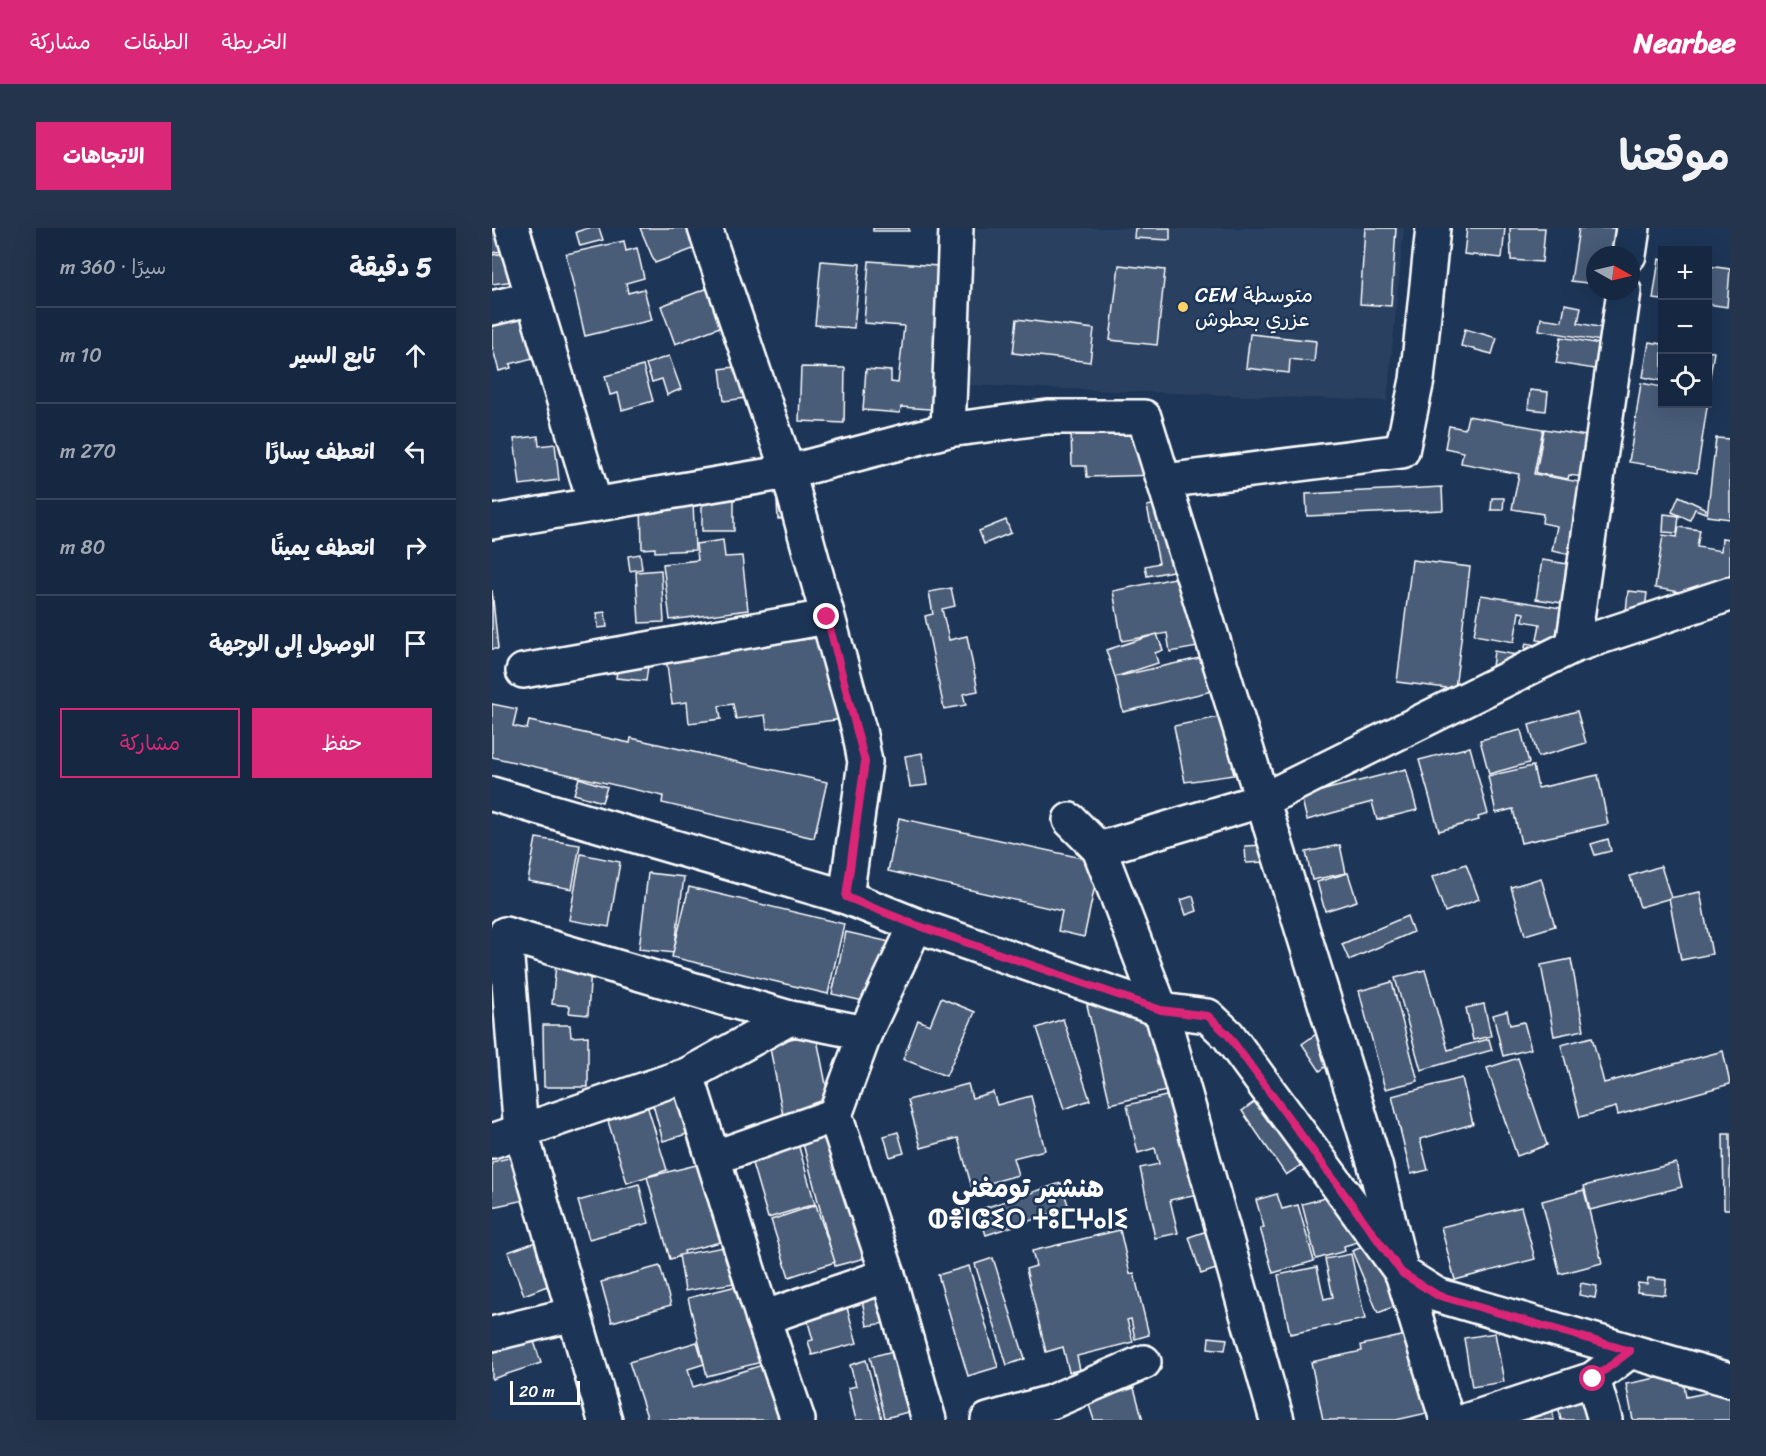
<!DOCTYPE html>
<html lang="ar">
<head>
<meta charset="utf-8">
<style>
	:root { --surface:#162841; --page:#23344c; --text:#f1f3f6; --muted:#9ea6b1; --line:#35445a; --accent:#db2777 }
	body { margin:0; font-family:Sriracha,"Playpen Sans Arabic","Noto Sans Tifinagh",sans-serif; background:var(--page); color:var(--text); direction:rtl }
	.controls { position:absolute; right:18px; top:18px; display:grid; overflow:hidden; border-radius:0px; box-shadow:0 6px 24px #0002 }
	.controls button { width:54px; height:54px; display:grid; place-items:center; padding:0; border:0; border-bottom:2px solid var(--line); background:var(--surface); color:var(--text); font:30px sans-serif }
	.compass { position:absolute; left:1094px; top:18px; width:54px; height:54px; border-radius:50%; background:var(--surface); box-shadow:0 6px 24px #0002; rotate:98deg }
	.scale { position:absolute; left:18px; bottom:15px; width:70px; box-sizing:border-box; padding-left:6px; border:3px solid #fff; border-top:0; font-size:16px; line-height:21px; white-space:nowrap; color:#fff; -webkit-text-stroke:4px #1d3557; paint-order:stroke }
	.stop { position:absolute; width:18px; height:18px; margin:-14px; border:4px solid #db2777; border-radius:50%; background:#fff }
	.stop.end { background:#db2777; border-color:#fff; box-shadow:0 2px 6px #0008 }
	.list { margin:0; padding:0; list-style:none }
	h2 { display:flex; justify-content:space-between; align-items:center; height:78px; margin:0; padding:0 24px; font-size:26px }
	h2 small { font-size:20px; font-weight:400; color:var(--muted) }
	.list li { display:grid; grid-template-columns:39px 1fr auto; gap:18px; align-items:center; box-sizing:border-box; height:96px; padding:0 24px; border-top:2px solid var(--line) }
	.list b { display:block; font-size:22px; white-space:nowrap }
	.list em { font-size:20px; font-style:normal; color:var(--muted) }
	.actions { display:flex; gap:12px; padding:18px 24px }
	.actions a { flex:1; padding:14px 0; border:2px solid var(--accent); border-radius:0px; text-align:center; font-size:21px; color:var(--accent) }
	.actions .main { background:var(--accent); color:#fff }
	.icon { flex:none; width:33px; height:33px; fill:none; stroke:currentColor; stroke-width:2; stroke-linecap:round; stroke-linejoin:round }
	.map { position:relative; flex:none; width:1238px; height:1192px; overflow:hidden; direction:ltr; border-radius:0px }
	header { display:flex; align-items:center; gap:36px; box-sizing:border-box; height:84px; padding:0 30px; background:var(--accent); color:#fff }
	header strong { font-size:28px }
	nav { display:flex; gap:33px; margin-inline-start:auto; font-size:21px }
	.intro { display:flex; align-items:center; justify-content:space-between; box-sizing:border-box; height:144px; padding:0 36px }
	h1 { margin:0; font-size:42px }
	.button { padding:15px 27px; border-radius:0px; background:var(--accent); color:#fff; font-size:21px; font-weight:700 }
	main { display:flex; gap:36px; padding:0 36px }
	aside { flex:1; background:var(--surface); border-radius:0px; box-shadow:0 6px 24px #0002 }
	.map>svg:first-child { display:block }
</style>
</head>
<body>
<header>
<strong>Nearbee</strong>
<nav><a>الخريطة</a><a>الطبقات</a><a>مشاركة</a></nav>
</header>
<div class="intro"><h1>موقعنا</h1><a class="button">الاتجاهات</a></div>
<main>
<div class="map">
<svg width="1238" height="1192" viewBox="0 0 1238 1192">
	<rect width="100%" height="100%" fill="#1d3557"/>
	<filter id="ink" filterUnits="userSpaceOnUse"><feTurbulence type="fractalNoise" baseFrequency=".0167" numOctaves="2"/><feDisplacementMap in="SourceGraphic" scale="12" xChannelSelector="R" yChannelSelector="G"/><feConvolveMatrix kernelMatrix="1 2 1 2 8 2 1 2 1" color-interpolation-filters="sRGB"/></filter>
	<g filter="url(#ink)">
		<polygon fill="#2a4161" points="484,0 912,0 895,173 474,157"/>
		<g fill="#4a5d79" stroke="#fff" stroke-width="1.5">
			<polygon points="0,0 28,0 32,18 0,25"/>
			<polygon points="96,0 107,0 111,12 88,18 84,4"/>
			<polygon points="148,0 216,0 220,14 163,35"/>
			<rect x="381" y="0" width="36" height="3"/>
			<polygon points="643,0 678,0 678,12 642,10"/>
			<polygon points="873,0 904,0 899,78 868,76"/>
			<polygon points="975,0 1013,0 1010,30 972,26"/>
			<polygon points="1018,0 1053,0 1050,34 1019,32"/>
			<polygon points="1087,0 1132,0 1128,27 1103,27 1103,56 1079,53"/>
			<polygon points="132,13 134,23 145,20 152,50 134,55 136,65 152,61 160,92 93,108 74,26"/>
			<polygon points="36,22 39,51 0,56 0,27"/>
			<polygon points="1167,31 1170,32 1170,72 1161,71"/>
			<polygon points="329,33 368,36 362,100 323,97"/>
			<polygon points="377,33 460,39 451,182 409,179 408,185 371,182 374,141 399,143 399,154 406,155 412,98 372,95"/>
			<polygon points="627,37 673,42 665,117 618,112"/>
			<polygon points="1216,38 1238,41 1235,79 1216,76"/>
			<polygon points="232,54 246,92 183,116 169,78"/>
			<polygon points="1073,76 1089,79 1086,95 1117,101 1114,114 1047,102 1049,90 1070,93"/>
			<polygon points="55,79 67,123 18,136 19,140 7,143 0,118 0,95"/>
			<polygon points="525,91 602,101 598,134 521,125"/>
			<polygon points="973,101 1005,110 1000,126 969,118"/>
			<polygon points="758,106 824,113 822,134 798,131 797,145 754,140"/>
			<polygon points="1069,109 1114,117 1109,142 1064,135"/>
			<polygon points="1157,114 1170,116 1170,153 1151,149"/>
			<polygon points="1216,123 1222,124 1216,160"/>
			<polygon points="177,128 189,161 175,167 170,151 160,154 154,136"/>
			<polygon points="265,136 269,168 232,173 228,141"/>
			<polygon points="151,138 161,173 130,182 126,165 118,167 113,148"/>
			<polygon points="309,139 353,140 352,195 307,193"/>
			<polygon points="1149,155 1170,159 1170,176 1216,176 1217,166 1205,245 1137,234"/>
			<polygon points="1038,162 1056,164 1054,183 1036,181"/>
			<polygon points="976,188 1051,201 1042,246 1093,255 1080,327 1060,323 1065,298 1050,295 1051,286 1020,281 1027,246 969,235 971,224 953,220 957,198 973,201"/>
			<polygon points="666,200 667,247 595,249 594,238 580,238 579,202"/>
			<polygon points="1052,201 1101,209 1091,249 1077,247 1076,251 1044,245"/>
			<polygon points="46,208 47,218 63,216 67,252 28,257 22,211"/>
			<polygon points="1224,210 1238,211 1238,291 1215,288"/>
			<polygon points="950,259 951,282 815,288 814,266"/>
			<rect x="210" y="268" width="32" height="35"/>
			<polygon points="1187,268 1214,281 1213,285 1203,281 1198,292 1180,284"/>
			<polygon points="1000,270 1012,270 1011,282 999,282"/>
			<polygon points="687,271 701,339 655,348 653,338 667,335 655,278"/>
			<polygon points="304,273 304,290 286,291 285,274"/>
			<polygon points="201,274 203,322 163,324 163,320 150,321 149,277"/>
			<polygon points="1172,286 1187,288 1185,305 1171,304"/>
			<polygon points="514,292 519,305 492,316 487,303"/>
			<polygon points="1187,299 1208,302 1205,319 1229,323 1230,310 1238,311 1238,372 1163,360 1171,307 1185,309"/>
			<polygon points="231,312 233,329 250,328 256,382 178,392 171,336 206,332 204,316"/>
			<polygon points="148,326 150,341 138,343 136,328"/>
			<polygon points="920,332 978,339 963,461 905,454"/>
			<polygon points="1050,332 1082,337 1076,376 1044,371"/>
			<polygon points="169,342 172,394 147,395 144,344"/>
			<polygon points="711,344 723,416 678,424 675,405 630,413 621,363"/>
			<polygon points="459,360 463,378 450,381 457,412 475,408 486,463 471,466 474,477 452,481 433,388 441,386 437,364"/>
			<polygon points="0,362 6,421 0,421"/>
			<polygon points="1136,363 1155,365 1151,397 1133,395"/>
			<polygon points="989,367 1075,381 1069,416 1045,412 1048,396 1031,393 1032,385 1027,384 1022,414 982,407"/>
			<polygon points="113,384 115,399 106,400 105,385"/>
			<polygon points="665,406 671,422 663,425 666,435 623,449 614,422"/>
			<polygon points="348,407 358,490 275,501 273,487 244,491 241,476 227,478 229,491 197,495 195,474 180,476 174,429"/>
			<polygon points="1034,415 1065,421 1060,449 1041,446 1038,461 1019,457 1021,443 1000,439 1002,423 1031,428"/>
			<polygon points="730,425 737,459 631,484 623,449"/>
			<polygon points="126,434 156,438 154,453 124,450"/>
			<polygon points="0,476 25,481 21,498 35,501 37,493 138,515 139,510 335,554 322,610 170,575 171,568 0,529"/>
			<polygon points="1085,483 1094,515 1046,529 1037,497"/>
			<polygon points="747,485 757,536 740,539 742,547 693,554 682,498"/>
			<polygon points="1029,502 1037,535 997,546 988,512"/>
			<polygon points="978,519 996,586 986,589 987,592 947,603 927,532"/>
			<polygon points="430,525 435,557 418,559 413,528"/>
			<polygon points="1041,538 1046,560 1106,547 1116,596 1029,615 1021,581 1004,585 996,548"/>
			<polygon points="914,541 925,582 885,592 880,574 815,592 809,568"/>
			<polygon points="87,550 115,559 110,574 82,566"/>
			<polygon points="407,590 608,634 592,709 566,703 570,683 396,643"/>
			<polygon points="44,610 88,617 80,661 36,653"/>
			<polygon points="1116,611 1119,623 1103,627 1099,616"/>
			<polygon points="773,617 774,634 754,635 753,618"/>
			<polygon points="848,617 854,645 820,652 814,624"/>
			<polygon points="89,626 128,634 117,699 77,692"/>
			<polygon points="974,636 987,671 953,684 940,649"/>
			<polygon points="1169,638 1179,670 1148,679 1138,648"/>
			<polygon points="156,645 192,649 182,725 147,721"/>
			<polygon points="856,645 865,673 833,683 825,654"/>
			<polygon points="1049,650 1063,698 1033,707 1019,659"/>
			<polygon points="197,659 352,696 336,766 180,729"/>
			<polygon points="1208,664 1220,726 1189,732 1177,670"/>
			<polygon points="701,668 705,683 694,687 689,672"/>
			<polygon points="915,688 921,704 857,732 850,716"/>
			<polygon points="354,704 398,714 385,776 340,766"/>
			<polygon points="1079,731 1092,802 1062,808 1049,737"/>
			<polygon points="64,736 99,739 96,787 77,785 78,778 60,776"/>
			<polygon points="933,742 956,822 997,811 1000,822 929,842 903,750"/>
			<polygon points="900,754 926,853 893,861 867,763"/>
			<polygon points="668,760 691,859 618,876 595,777"/>
			<polygon points="449,770 483,784 454,848 411,831 426,792 438,797"/>
			<polygon points="992,776 999,808 981,812 974,780"/>
			<polygon points="1015,783 1018,797 1032,794 1039,821 1011,828 1001,787"/>
			<polygon points="571,791 598,872 572,881 545,800"/>
			<polygon points="51,797 78,797 79,809 96,808 96,859 52,859"/>
			<polygon points="830,802 848,828 828,843 810,816"/>
			<polygon points="324,806 338,877 291,887 277,815"/>
			<polygon points="1100,809 1112,855 1231,823 1238,856 1126,887 1124,879 1088,889 1069,817"/>
			<polygon points="1026,830 1055,917 1025,928 995,840"/>
			<polygon points="970,850 981,896 928,911 936,942 919,946 900,868"/>
			<polygon points="476,856 480,870 501,864 505,877 539,868 553,922 521,930 526,947 480,960 466,910 429,920 416,872"/>
			<polygon points="202,862 212,901 171,913 160,873"/>
			<polygon points="696,863 719,963 678,972 686,1005 663,1010 648,940 667,936 663,920 646,925 635,877"/>
			<polygon points="769,869 814,934 794,947 750,883"/>
			<polygon points="155,877 175,942 135,955 115,890"/>
			<polygon points="353,896 388,1026 343,1038 309,908"/>
			<polygon points="406,904 412,925 398,929 392,908"/>
			<polygon points="1231,906 1238,906 1238,981 1232,981"/>
			<polygon points="305,912 323,976 276,990 257,925"/>
			<polygon points="28,927 37,971 0,979 0,934"/>
			<polygon points="225,932 245,1010 192,1023 193,1027 178,1031 155,949"/>
			<polygon points="1184,935 1190,959 1098,982 1092,958"/>
			<polygon points="569,955 577,980 494,1007 486,982"/>
			<polygon points="147,956 157,995 97,1011 86,973"/>
			<polygon points="1092,962 1110,1035 1068,1046 1050,973"/>
			<polygon points="860,963 872,1012 852,1018 853,1023 824,1031 810,976"/>
			<polygon points="785,966 790,981 806,977 822,1033 781,1045 768,1000 772,999 764,972"/>
			<polygon points="324,977 343,1034 297,1049 279,992"/>
			<polygon points="1029,979 1043,1031 963,1052 949,999"/>
			<polygon points="730,998 742,1035 709,1046 697,1009"/>
			<polygon points="628,1002 638,1046 642,1045 657,1107 643,1111 639,1091 635,1092 641,1114 585,1128 588,1142 577,1144 571,1119 554,1124 534,1041 544,1038 540,1023"/>
			<polygon points="52,1011 68,1053 32,1067 16,1024"/>
			<polygon points="881,1015 911,1075 886,1085 860,1023"/>
			<polygon points="249,1016 255,1053 193,1063 187,1027"/>
			<polygon points="859,1026 873,1091 798,1106 786,1047 825,1039 832,1071 841,1069 833,1031"/>
			<polygon points="501,1030 533,1131 515,1137 483,1036"/>
			<polygon points="168,1038 179,1077 120,1094 109,1054"/>
			<polygon points="477,1038 506,1139 476,1148 446,1047"/>
			<polygon points="1156,1050 1174,1052 1173,1067 1145,1064 1146,1055 1155,1056"/>
			<polygon points="265,1053 285,1130 215,1148 196,1070"/>
			<polygon points="400,1055 407,1093 375,1098 368,1061"/>
			<polygon points="1089,1055 1105,1058 1103,1070 1087,1067"/>
			<polygon points="352,1069 365,1115 320,1127 316,1113 321,1112 312,1080"/>
			<polygon points="927,1104 944,1183 904,1192 831,1192 819,1134 870,1123 869,1117"/>
			<polygon points="1003,1105 1012,1154 980,1159 972,1110"/>
			<polygon points="40,1107 49,1135 0,1151 0,1119"/>
			<polygon points="717,1109 735,1111 733,1122 716,1120"/>
			<polygon points="205,1114 212,1136 196,1141 201,1159 286,1132 304,1192 156,1192 137,1134"/>
			<polygon points="420,1118 435,1179 393,1190 378,1129"/>
			<polygon points="374,1132 390,1191 386,1192 364,1192 356,1160 364,1158 358,1137"/>
			<polygon points="1190,1145 1194,1169 1238,1160 1238,1192 1141,1192 1134,1156"/>
			<polygon points="642,1160 651,1192 602,1192 596,1174"/>
			<polygon points="1116,1161 1123,1192 1069,1192 1065,1173"/>
			<polygon points="1060,1181 1062,1192 1008,1192"/>
		</g>
		<g fill="none" stroke-linecap="round" stroke-linejoin="round">
			<defs>
				<g id="minor">
					<polyline points="20,0 103,276"/>
					<polyline points="213,0 296,244 367,502 373,534 354,669"/>
					<polyline points="1137,27 1141,0"/>
					<polyline points="0,80 41,70"/>
					<polyline points="456,202 464,0"/>
					<polyline points="672,253 910,223 925,152 941,0"/>
					<polyline points="0,294 296,244 456,202 556,189 652,189 883,937 910,1045 955,1192"/>
					<polyline points="1081,418 1132,63"/>
					<polyline points="31,443 335,389"/>
					<polyline points="0,566 354,669 424,697 669,782 716,788 736,807 910,1045 945,1067 1238,1152"/>
					<polyline points="578,592 607,621 669,782 785,1192"/>
					<polyline points="607,621 771,572 1081,418 1238,366"/>
					<polyline points="424,697 373,805 343,887 396,1047 437,1192"/>
					<polyline points="195,847 271,1090 306,1192"/>
					<polyline points="0,913 195,847 298,790"/>
					<polyline points="221,930 343,887"/>
					<polyline points="271,1090 396,1047"/>
					<polyline points="0,1106 82,1086"/>
					<polyline points="1101,1151 1113,1192"/>
					<polyline points="113,1192 29,904 13,706 298,790 373,805"/>
					<polyline points="496,1192 559,1174 652,1134"/>
					<polyline points="976,1192 1101,1151 1138,1123"/>
				</g>
			</defs>
			<use href="#minor" stroke="#fff" stroke-width="38"/>
			<use href="#minor" stroke="#1d3557" stroke-width="33"/>
		</g>
	</g>
	<g fill="none" stroke-linecap="round" stroke-linejoin="round" filter="url(#ink)">
		<polyline stroke="#db2777" stroke-width="8" points="335,389 373,534 354,669 424,697 669,782 716,788 736,807 910,1045 945,1067 1138,1123 1101,1151"/>
	</g>
	<circle fill="#ffd166" stroke="#1d3557" stroke-width="2" cx="691" cy="79" r="6"/>
	<g text-anchor="middle" dominant-baseline="central" stroke-width="5" stroke-linejoin="round" paint-order="stroke">
		<g font-size="21" fill="#fff" stroke="#1d3557" text-anchor="start">
			<text x="703" y="67">CEM متوسطة<tspan x="703" dy="24">عزري بعطوش</tspan></text>
		</g>
		<g font-size="27" font-weight="bold" fill="#fff" stroke="#1d3557">
			<text x="536" y="960">هنشير تومغني<tspan x="536" dy="31">ⵀⴻⵏⵛⵉⵔ ⵜⵓⵎⵖⴰⵏⵉ</tspan></text>
		</g>
	</g>
</svg>
<div class="controls">
<button>+</button>
<button>−</button>
<button><svg class="icon" aria-label="locate" viewBox="0 0 24 24"><circle cx="12" cy="12" r="6"/><path d="M12 2v4M12 18v4M2 12h4M18 12h4"/></svg></button>
</div>
<svg class="compass" viewBox="-18 -18 36 36"><path d="M0-13l5 13h-10z" fill="#e53935"/><path d="M0 13l5-13h-10z" fill="#9ea6b1"/></svg>
<div class="scale">20 m</div>
<div class="stop" style="left:1101px;top:1151px"></div>
<div class="stop end" style="left:335px;top:389px"></div>
</div>
<aside>
<h2>5 دقيقة<small>سيرًا · 360 m</small></h2>
<ul class="list">
<li><svg class="icon" aria-label="ahead" viewBox="0 0 24 24"><path d="M12 20V5M6 11l6-6 6 6"/></svg><div><b>تابع السير</b></div><em>10 m</em></li>
<li><svg class="icon" aria-label="left" viewBox="0 0 24 24"><path d="M17 20v-9H6M10 6l-5 5 5 5"/></svg><div><b>انعطف يسارًا</b></div><em>270 m</em></li>
<li><svg class="icon" aria-label="right" viewBox="0 0 24 24"><path d="M7 20v-9h11M14 6l5 5-5 5"/></svg><div><b>انعطف يمينًا</b></div><em>80 m</em></li>
<li><svg class="icon" aria-label="arrive" viewBox="0 0 24 24"><path d="M6 21V4h12l-3 4 3 4H6"/></svg><div><b>الوصول إلى الوجهة</b></div></li>
</ul>
<div class="actions"><a class="main">حفظ</a><a>مشاركة</a></div>
</aside>
</main>
</body>
</html>
